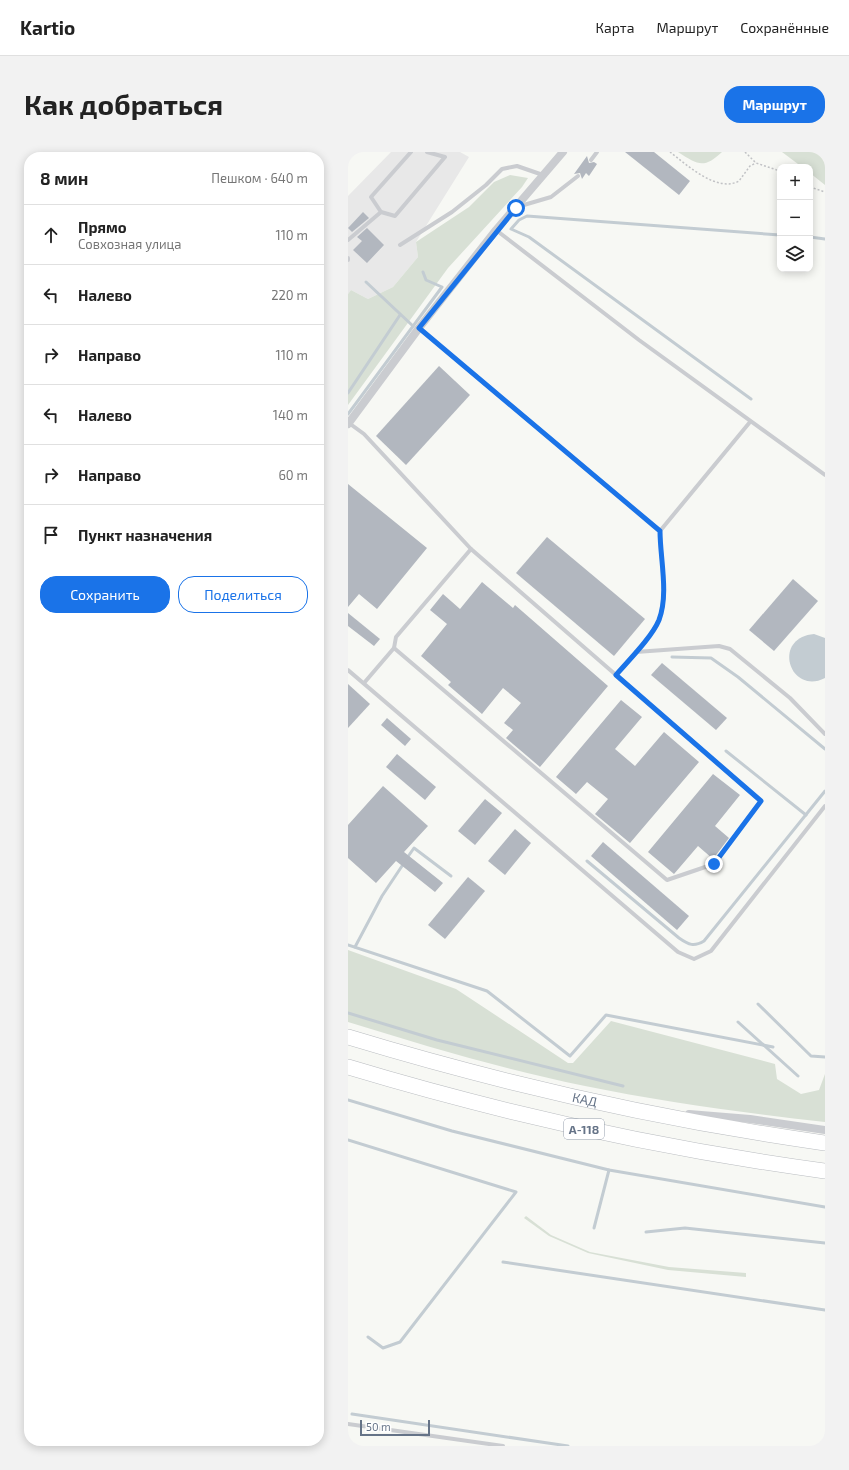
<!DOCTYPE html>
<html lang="ru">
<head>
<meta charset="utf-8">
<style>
	:root { --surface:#fff; --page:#f2f2f2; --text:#222; --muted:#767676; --line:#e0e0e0; --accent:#1a73e8 }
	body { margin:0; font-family:"Exo 2",sans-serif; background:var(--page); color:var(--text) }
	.controls { position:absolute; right:12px; top:12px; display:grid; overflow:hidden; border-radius:8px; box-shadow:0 2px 10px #0003 }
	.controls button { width:36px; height:36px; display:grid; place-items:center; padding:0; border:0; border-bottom:1px solid var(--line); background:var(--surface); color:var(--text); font:20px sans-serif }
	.scale { position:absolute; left:12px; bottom:10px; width:70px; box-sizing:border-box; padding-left:4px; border:2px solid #657387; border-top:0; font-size:11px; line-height:14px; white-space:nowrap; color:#657387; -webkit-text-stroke:3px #fff; paint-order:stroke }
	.stop { position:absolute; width:12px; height:12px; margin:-9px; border:3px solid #1a73e8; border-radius:50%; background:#fff }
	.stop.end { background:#1a73e8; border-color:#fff; box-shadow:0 1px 4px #0008 }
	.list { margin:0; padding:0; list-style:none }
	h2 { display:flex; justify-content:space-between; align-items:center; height:52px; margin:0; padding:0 16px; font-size:17px }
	h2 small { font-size:13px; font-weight:400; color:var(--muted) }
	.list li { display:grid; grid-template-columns:26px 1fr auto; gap:12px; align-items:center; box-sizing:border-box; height:60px; padding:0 16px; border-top:1px solid var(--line) }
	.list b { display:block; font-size:15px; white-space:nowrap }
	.list p { margin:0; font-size:13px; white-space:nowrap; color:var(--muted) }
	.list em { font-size:13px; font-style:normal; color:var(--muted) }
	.actions { display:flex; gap:8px; padding:12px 16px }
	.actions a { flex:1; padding:9px 0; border:1px solid var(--accent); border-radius:16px; text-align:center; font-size:14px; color:var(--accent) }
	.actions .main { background:var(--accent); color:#fff }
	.icon { flex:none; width:22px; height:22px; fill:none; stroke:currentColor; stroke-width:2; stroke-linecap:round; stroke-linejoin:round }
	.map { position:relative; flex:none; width:477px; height:1294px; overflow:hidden; border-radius:16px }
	header { display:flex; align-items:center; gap:24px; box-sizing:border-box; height:56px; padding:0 20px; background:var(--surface); border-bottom:1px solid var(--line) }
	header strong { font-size:19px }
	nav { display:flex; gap:22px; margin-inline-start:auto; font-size:14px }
	.intro { display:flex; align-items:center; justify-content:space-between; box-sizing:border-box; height:96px; padding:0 24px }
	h1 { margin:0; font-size:28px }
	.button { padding:10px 18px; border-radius:16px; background:var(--accent); color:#fff; font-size:14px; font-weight:700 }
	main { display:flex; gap:24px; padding:0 24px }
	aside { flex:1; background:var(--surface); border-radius:16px; box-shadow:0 2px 10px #0003 }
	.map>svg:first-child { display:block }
</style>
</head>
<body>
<header>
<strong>Kartio</strong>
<nav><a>Карта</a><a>Маршрут</a><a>Сохранённые</a></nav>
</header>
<div class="intro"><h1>Как добраться</h1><a class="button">Маршрут</a></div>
<main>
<aside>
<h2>8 мин<small>Пешком · 640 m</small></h2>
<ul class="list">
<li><svg class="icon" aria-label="ahead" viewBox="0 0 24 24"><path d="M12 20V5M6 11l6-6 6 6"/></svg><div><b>Прямо</b><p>Совхозная улица</p></div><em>110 m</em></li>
<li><svg class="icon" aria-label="left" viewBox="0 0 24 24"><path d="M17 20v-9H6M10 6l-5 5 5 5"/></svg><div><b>Налево</b></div><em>220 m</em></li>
<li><svg class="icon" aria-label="right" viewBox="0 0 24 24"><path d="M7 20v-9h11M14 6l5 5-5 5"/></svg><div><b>Направо</b></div><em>110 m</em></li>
<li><svg class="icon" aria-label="left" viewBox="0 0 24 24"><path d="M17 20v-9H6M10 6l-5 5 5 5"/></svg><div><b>Налево</b></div><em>140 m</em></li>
<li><svg class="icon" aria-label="right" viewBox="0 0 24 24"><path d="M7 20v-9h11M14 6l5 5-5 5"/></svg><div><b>Направо</b></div><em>60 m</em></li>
<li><svg class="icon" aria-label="arrive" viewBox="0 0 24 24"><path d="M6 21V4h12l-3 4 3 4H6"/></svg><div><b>Пункт назначения</b></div></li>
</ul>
<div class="actions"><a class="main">Сохранить</a><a>Поделиться</a></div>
</aside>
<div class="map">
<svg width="477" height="1294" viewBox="0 0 477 1294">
	<rect width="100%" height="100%" fill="#f7f8f4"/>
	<polygon fill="#e8e8e8" points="43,0 112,0 121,5 68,90 70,105 45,135 20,147 3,138 0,142 0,44"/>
	<g fill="#d8e0d5">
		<path d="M330,0H374C356,17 350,13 330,0Z"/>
		<polygon points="434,0 477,0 477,33 462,21 462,15 454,15"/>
		<polygon points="162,23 180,26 174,35 100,116 0,253 0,142 3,138 20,147 45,135 70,105 68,90 121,55 146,30"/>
		<path d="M0,798L108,837L220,911H225L263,869L427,912L429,927L453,942L471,938L477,922V970C398,961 315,950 237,934C157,918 78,894 0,870Z"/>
		<polygon points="178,1064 203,1083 242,1100 321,1115 398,1121 398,1125 320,1118 240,1101 201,1084 176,1066"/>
	</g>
	<path fill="#c3ccd2" d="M466,482L477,486V526C442,544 423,486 466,482Z"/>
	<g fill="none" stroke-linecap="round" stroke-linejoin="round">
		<g stroke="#c3ccd2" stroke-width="3">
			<polyline points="462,85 477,87"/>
			<polyline points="18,130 65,174"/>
			<polyline points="0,241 52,163"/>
			<polyline points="403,247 181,85 163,77 171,68 179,64 432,83"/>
			<polyline points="0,262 94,135 78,128 75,120"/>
			<polyline points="324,505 363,506 390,525 477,597"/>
			<polyline points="378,599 458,663"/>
			<polyline points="59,706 66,696 103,724"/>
			<path d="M239,709L331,786C341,793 346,795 356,789L477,639"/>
			<polyline points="0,793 139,839 222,904 258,863 425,895"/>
			<polyline points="7,795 34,744 56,711"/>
			<polyline points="410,852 463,904 477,905"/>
			<polyline points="0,861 89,888 275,934"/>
			<polyline points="390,870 450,924"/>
			<polyline points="0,948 104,979 261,1018 477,1055"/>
			<polyline points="0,988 168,1040 52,1190 35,1196 20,1185"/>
			<polyline points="246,1076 261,1018"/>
			<polyline points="298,1080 337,1076 477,1091"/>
			<polyline points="155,1110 477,1158"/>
			<polyline points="4,1262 220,1294"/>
		</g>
	</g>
	<g fill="#b2b7bf">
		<polygon points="277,0 306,0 342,29 331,43"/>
		<polygon points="239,4 241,11 246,10 249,12 241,24 238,21 234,27 232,21 226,22"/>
		<polygon points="15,60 21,66 4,80 0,76"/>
		<polygon points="19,76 36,93 19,111 5,98 14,89 9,85"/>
		<polygon points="91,214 122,243 58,313 28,284"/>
		<polygon points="0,332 79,396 29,457 11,442 0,455"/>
		<polygon points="199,385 297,467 266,504 168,421"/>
		<polygon points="445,427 470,449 426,499 401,478"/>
		<polygon points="134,430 165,456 167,453 260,534 192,615 158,586 165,578 156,571 173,551 155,536 134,562 100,533 103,530 73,504 99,472 82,458 95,442 112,457"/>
		<polygon points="0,461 32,487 26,494 0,474"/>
		<polygon points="314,511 379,566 368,578 303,523"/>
		<polygon points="0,532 22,552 0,576"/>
		<polygon points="273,548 294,565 267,597 287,614 316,580 351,610 282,691 247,662 260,647 239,630 228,642 208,625"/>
		<polygon points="39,566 63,587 57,594 33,573"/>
		<polygon points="49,602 88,635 77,648 38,615"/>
		<polygon points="365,622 392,643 367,674 381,686 365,707 350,694 326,722 300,700"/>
		<polygon points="35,634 80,674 56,700 95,731 87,740 48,709 28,731 0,706 0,673"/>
		<polygon points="137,647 154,661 127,693 110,679"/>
		<polygon points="167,677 183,691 157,723 140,709"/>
		<polygon points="255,690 341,764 329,778 243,704"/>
		<polygon points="120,725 137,739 97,787 80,773"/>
	</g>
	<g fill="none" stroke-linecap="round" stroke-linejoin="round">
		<defs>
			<g id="highway">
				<path id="s1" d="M0,885C158,933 314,968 477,991"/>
				<path d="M0,915C156,962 315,997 477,1019"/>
			</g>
		</defs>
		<use href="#highway" stroke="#b9bcc0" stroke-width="16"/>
		<g stroke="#c1c2c5" stroke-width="1.5" stroke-dasharray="2 2" stroke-linecap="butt">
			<path d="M322,0C339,13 369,41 391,29L402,14L408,11"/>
			<polyline points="397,0 408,11 432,19"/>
			<polyline points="462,35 477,40"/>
		</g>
		<g stroke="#caccd0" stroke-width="4">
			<polyline points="63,0 23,45 33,60 47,64 97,5 79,0"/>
			<polyline points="243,8 249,0"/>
			<polyline points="169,55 203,45 230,24"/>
			<polyline points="148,78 291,188 477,323"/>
			<polyline points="0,88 33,60"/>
			<polyline points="52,93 104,60 138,33 154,17 169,14 195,23"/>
			<polyline points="0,106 0,108"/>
			<polyline points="1,271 16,282 123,397"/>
			<polyline points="312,379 402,270"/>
			<polyline points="46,496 319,728 366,712 413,649 268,523"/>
			<polyline points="288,500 371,494 382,497 442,546 477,582"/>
			<polyline points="0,518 330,800 346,807 363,799 477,654"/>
			<path d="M16,531L46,496L48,485L123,397L268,523C281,508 304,485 311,468C321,442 312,407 312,379L71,176"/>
			<polyline points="0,1272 155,1294"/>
		</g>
		<g stroke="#caccd0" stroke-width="8">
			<polyline points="0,272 71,176 148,78 215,0"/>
			<polyline points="341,962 402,967 477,978"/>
		</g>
		<use href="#highway" stroke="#fff" stroke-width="15"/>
	</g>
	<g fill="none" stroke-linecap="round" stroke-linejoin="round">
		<path stroke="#1a73e8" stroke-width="5" d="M168,56L71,176L312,379C312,406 321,442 311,468C304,485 281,508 268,523L413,649L366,712"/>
	</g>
	<g text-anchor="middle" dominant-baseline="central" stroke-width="4" stroke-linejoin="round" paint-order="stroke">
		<rect fill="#fff" stroke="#939dab" stroke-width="1" x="216" y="967" width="40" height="20" rx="3"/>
		<g font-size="12" font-weight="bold" fill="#657387">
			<text x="236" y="977">А-118</text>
		</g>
		<g font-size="13" fill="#657387" stroke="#fff">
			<text stroke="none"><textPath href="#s1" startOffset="245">КАД</textPath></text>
		</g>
	</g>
</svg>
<div class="controls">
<button>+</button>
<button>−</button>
<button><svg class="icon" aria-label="layers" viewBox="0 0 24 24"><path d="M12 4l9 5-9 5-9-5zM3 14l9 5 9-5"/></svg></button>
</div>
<div class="scale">50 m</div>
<div class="stop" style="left:168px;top:56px"></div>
<div class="stop end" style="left:366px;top:712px"></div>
</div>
</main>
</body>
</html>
